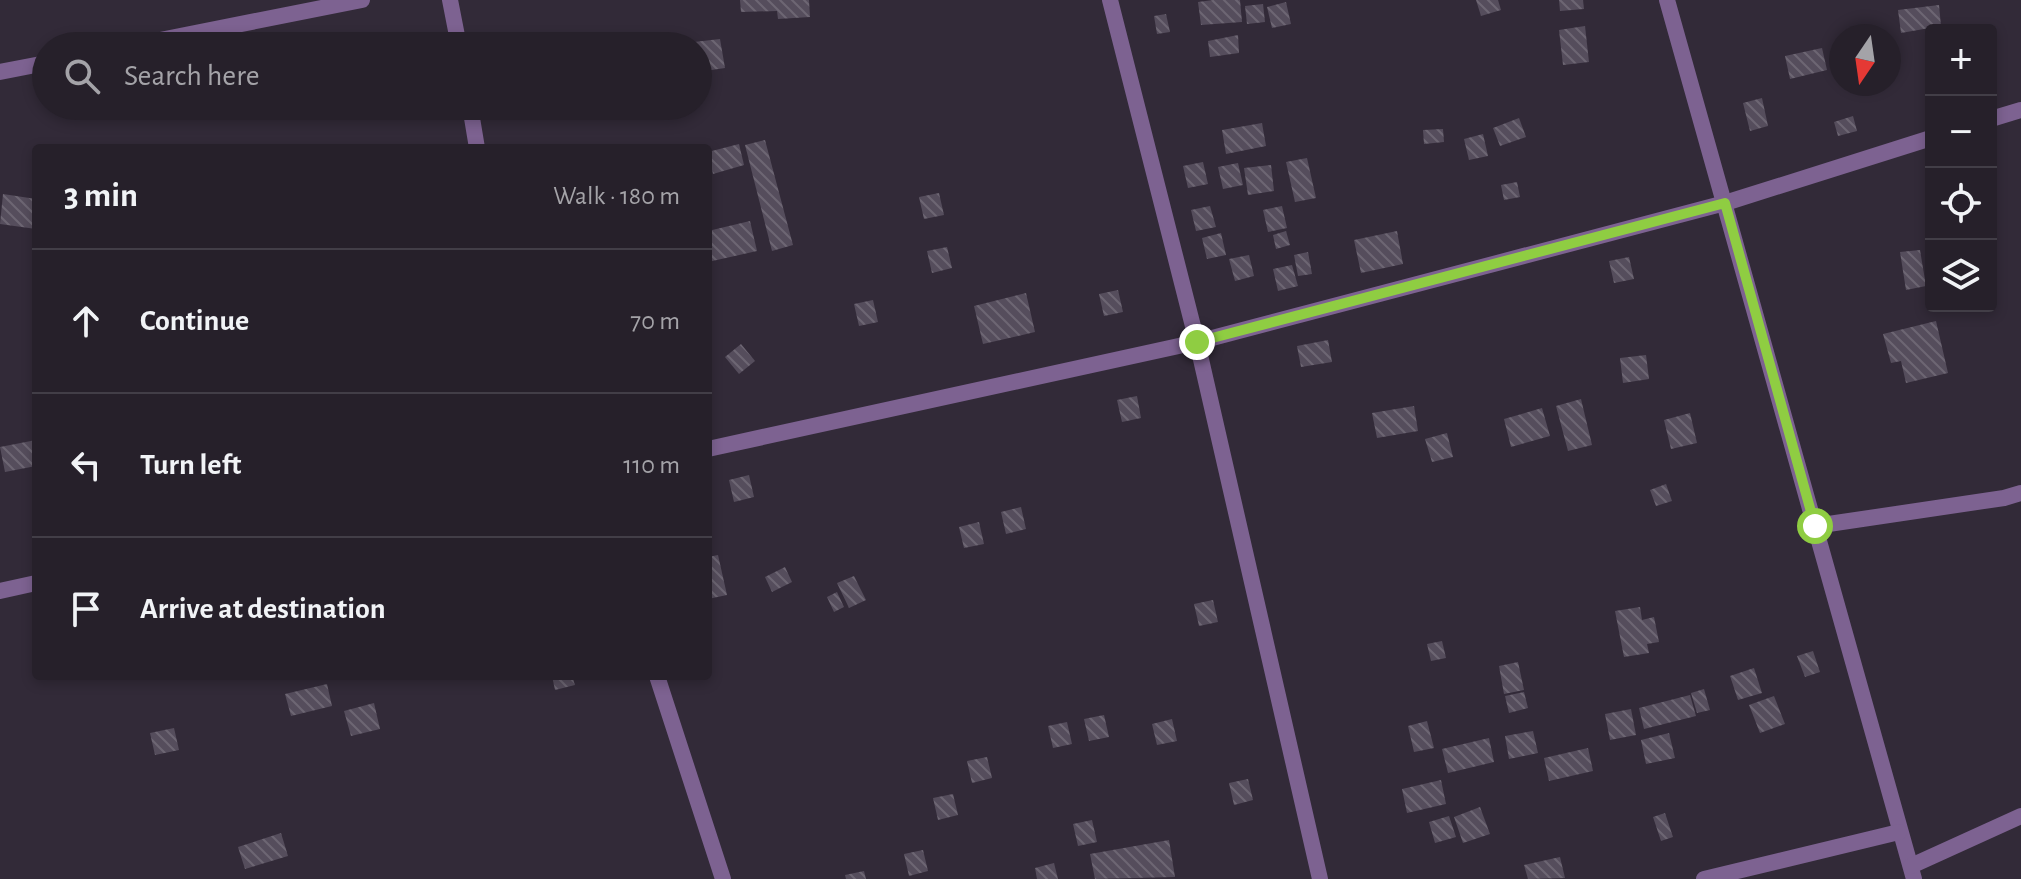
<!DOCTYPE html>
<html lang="en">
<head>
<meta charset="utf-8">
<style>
	:root { --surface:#26202a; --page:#322d36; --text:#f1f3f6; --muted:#a4a3a8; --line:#423e47 }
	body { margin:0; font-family:"Alegreya Sans",sans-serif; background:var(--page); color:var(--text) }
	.controls { position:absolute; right:24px; top:24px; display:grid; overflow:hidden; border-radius:8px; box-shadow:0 4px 12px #0003 }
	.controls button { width:72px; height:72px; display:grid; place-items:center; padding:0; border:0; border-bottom:2px solid var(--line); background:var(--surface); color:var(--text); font:40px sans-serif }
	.compass { position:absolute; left:1829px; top:24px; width:72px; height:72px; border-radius:50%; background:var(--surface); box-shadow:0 4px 12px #0003; rotate:193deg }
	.stop { position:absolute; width:24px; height:24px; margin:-18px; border:6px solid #8fcd42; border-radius:50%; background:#fff }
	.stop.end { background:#8fcd42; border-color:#fff; box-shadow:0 2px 8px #0008 }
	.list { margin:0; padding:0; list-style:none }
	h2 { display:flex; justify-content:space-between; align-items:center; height:104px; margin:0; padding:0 32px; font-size:34px }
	h2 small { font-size:26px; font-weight:400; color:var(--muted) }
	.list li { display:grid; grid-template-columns:52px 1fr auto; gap:24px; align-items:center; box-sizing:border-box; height:144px; padding:0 32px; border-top:2px solid var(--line) }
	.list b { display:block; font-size:30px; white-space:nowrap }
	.list em { font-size:26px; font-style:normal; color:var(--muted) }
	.icon { flex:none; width:44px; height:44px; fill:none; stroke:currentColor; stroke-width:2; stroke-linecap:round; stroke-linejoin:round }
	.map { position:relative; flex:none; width:2021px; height:879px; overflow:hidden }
	.search { position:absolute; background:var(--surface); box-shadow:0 4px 12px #0003; left:32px; top:32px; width:680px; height:88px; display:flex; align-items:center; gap:20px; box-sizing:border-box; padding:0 28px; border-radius:44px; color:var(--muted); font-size:30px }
	.panel { position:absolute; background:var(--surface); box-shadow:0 4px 12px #0003; left:32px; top:144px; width:680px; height:536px; border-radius:8px }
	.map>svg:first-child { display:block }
</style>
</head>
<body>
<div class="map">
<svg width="2021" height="879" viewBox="0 0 2021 879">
	<defs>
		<pattern id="building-back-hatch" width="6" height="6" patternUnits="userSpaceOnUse" patternTransform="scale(2)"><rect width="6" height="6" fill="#554d5c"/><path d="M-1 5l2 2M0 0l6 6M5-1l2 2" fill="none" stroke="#6d6673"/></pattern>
	</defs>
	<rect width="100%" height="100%" fill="#322a38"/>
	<g fill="url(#building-back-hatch)">
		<polygon points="740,0 809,0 810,17 778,19 777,11 741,12"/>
		<polygon points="1213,0 1240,0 1242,22 1201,25 1198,2"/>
		<polygon points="1476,0 1498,0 1501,10 1481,16"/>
		<polygon points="1559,0 1583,0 1584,9 1560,11"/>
		<polygon points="1286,2 1291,24 1272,28 1267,7"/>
		<polygon points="1263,4 1265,22 1247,24 1245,6"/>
		<polygon points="1939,5 1941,26 1901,33 1898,10"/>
		<polygon points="1166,14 1170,32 1157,34 1154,16"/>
		<polygon points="1585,26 1589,62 1563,65 1559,30"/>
		<polygon points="1238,35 1239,53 1210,57 1208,41"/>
		<polygon points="673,37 674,46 644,46 643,41"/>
		<polygon points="720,39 725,68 698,72 698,46 695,46 694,42"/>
		<polygon points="1822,48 1827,70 1790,79 1785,56"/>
		<polygon points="1762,98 1768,126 1750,131 1743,103"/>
		<polygon points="1853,116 1857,131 1838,136 1834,122"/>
		<polygon points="1519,118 1526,137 1500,146 1493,128"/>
		<polygon points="1262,123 1266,146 1226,154 1222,130"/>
		<polygon points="1443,129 1444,142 1424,144 1423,130"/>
		<polygon points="1483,134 1488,156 1469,160 1464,139"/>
		<polygon points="765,140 793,245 772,251 745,145"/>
		<polygon points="739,144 744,165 713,174 708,152"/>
		<polygon points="1307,158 1316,198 1295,202 1286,162"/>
		<polygon points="1203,162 1208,184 1188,188 1183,166"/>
		<polygon points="1238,163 1243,185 1223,189 1218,167"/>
		<polygon points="1271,165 1274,191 1248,195 1244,168"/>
		<polygon points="1517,182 1520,197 1504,200 1501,185"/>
		<polygon points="939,193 944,215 924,219 919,197"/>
		<polygon points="3,194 36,199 36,229 0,224"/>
		<polygon points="1210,206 1216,227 1196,231 1191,210"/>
		<polygon points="1282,206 1287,228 1268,232 1263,210"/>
		<polygon points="750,221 757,251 708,262 708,231"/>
		<polygon points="1286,231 1290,245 1276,249 1273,235"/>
		<polygon points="1397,231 1403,264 1361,273 1354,240"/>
		<polygon points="1221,233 1226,255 1207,259 1202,238"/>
		<polygon points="947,247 952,268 932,273 927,251"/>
		<polygon points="1920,250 1926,286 1906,290 1900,252"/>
		<polygon points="1308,252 1312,274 1298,276 1294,255"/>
		<polygon points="1249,255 1254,276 1235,281 1229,259"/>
		<polygon points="1629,257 1634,279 1614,283 1609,261"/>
		<polygon points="1292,265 1298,286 1278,291 1273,269"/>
		<polygon points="1118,290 1123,312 1104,316 1099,294"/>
		<polygon points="1026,293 1035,332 983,344 974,306"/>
		<polygon points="873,300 878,322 859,326 854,304"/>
		<polygon points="1936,321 1948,373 1906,383 1901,361 1891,363 1883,334"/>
		<polygon points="1328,340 1332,362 1301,367 1297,346"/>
		<polygon points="741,344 755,361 739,374 725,357"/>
		<polygon points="1646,355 1649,379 1623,383 1620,358"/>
		<polygon points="1137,396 1141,418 1122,422 1117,400"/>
		<polygon points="1581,399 1592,445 1568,451 1556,406"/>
		<polygon points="1414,406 1418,431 1377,438 1372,413"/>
		<polygon points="1542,408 1550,436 1511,447 1504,419"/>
		<polygon points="1690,413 1697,443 1671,449 1664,420"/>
		<polygon points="1447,433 1453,457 1432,462 1425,439"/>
		<polygon points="36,440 36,466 5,472 0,447"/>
		<polygon points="749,475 754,497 734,502 729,480"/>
		<polygon points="1666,484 1672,501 1656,506 1650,490"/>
		<polygon points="1021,507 1026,529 1006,534 1001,512"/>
		<polygon points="979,522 984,544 964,548 959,527"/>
		<polygon points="718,555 727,595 708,599 708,557"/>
		<polygon points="785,567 792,582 772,592 765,577"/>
		<polygon points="854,576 866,600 849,608 837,583"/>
		<polygon points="837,592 844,607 834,612 827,597"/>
		<polygon points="1213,600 1218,622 1199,626 1194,604"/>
		<polygon points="1640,607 1642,620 1654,617 1659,642 1647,644 1649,653 1624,657 1615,611"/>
		<polygon points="1442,641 1446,658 1431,661 1427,644"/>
		<polygon points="1813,651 1820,672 1805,677 1797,656"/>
		<polygon points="1518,662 1524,690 1504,694 1499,666"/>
		<polygon points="1754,668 1762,693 1738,700 1730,676"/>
		<polygon points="552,676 572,676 575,685 555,690"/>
		<polygon points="327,684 332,706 291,716 285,694"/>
		<polygon points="1704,689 1710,710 1697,713 1691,693"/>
		<polygon points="1524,692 1528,708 1509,713 1505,696"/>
		<polygon points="1690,695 1696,716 1644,729 1639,708"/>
		<polygon points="1774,696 1785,724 1760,733 1749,705"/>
		<polygon points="374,703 380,729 351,736 344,711"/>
		<polygon points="1631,709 1636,735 1610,740 1605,714"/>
		<polygon points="1104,715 1109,737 1089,741 1084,719"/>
		<polygon points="1172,719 1177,741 1157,745 1152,724"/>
		<polygon points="1427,721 1434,748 1414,752 1408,726"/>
		<polygon points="1067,722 1072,744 1053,748 1048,726"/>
		<polygon points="174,728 179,750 155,755 150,733"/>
		<polygon points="1533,731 1538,753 1509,759 1505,736"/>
		<polygon points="1669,733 1675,758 1646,764 1641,740"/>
		<polygon points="1489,738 1494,762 1448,773 1442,749"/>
		<polygon points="1588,748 1593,771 1549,781 1544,758"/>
		<polygon points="987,757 992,778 972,783 967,761"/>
		<polygon points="1248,779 1253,800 1234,805 1229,783"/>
		<polygon points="1441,780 1446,804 1407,813 1402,789"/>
		<polygon points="953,794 958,815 938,820 933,798"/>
		<polygon points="1480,807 1490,834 1463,843 1454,817"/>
		<polygon points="1665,813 1673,837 1661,841 1653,817"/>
		<polygon points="1449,816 1456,837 1435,843 1429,822"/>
		<polygon points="1092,820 1097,842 1078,846 1073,824"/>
		<polygon points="281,833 288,856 245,869 238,847"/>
		<polygon points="1169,840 1175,877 1095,879 1090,854"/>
		<polygon points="923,850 928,871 909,876 904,854"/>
		<polygon points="1560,857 1565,878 1528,879 1524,865"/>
		<polygon points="1054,863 1058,879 1037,879 1035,868"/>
		<polygon points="864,871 866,879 846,879 845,875"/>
	</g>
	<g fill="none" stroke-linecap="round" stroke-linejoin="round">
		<g stroke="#7d6291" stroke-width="16">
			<polyline points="450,0 459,46"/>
			<polyline points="1110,0 1197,342 1320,879"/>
			<polyline points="1667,0 1914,879"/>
			<polyline points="130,46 362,0"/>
			<polyline points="0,72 46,63"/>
			<polyline points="470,106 477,148"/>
			<polyline points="1991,119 2021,110"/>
			<polyline points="708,449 1197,342 1725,203 1931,138"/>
			<polyline points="1815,526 2004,498 2021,493"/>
			<polyline points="0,591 36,583"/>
			<polyline points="657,676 723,879"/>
			<polyline points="1911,866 2021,816"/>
			<polyline points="1704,879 1899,832"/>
		</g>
	</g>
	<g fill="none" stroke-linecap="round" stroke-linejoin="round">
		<polyline stroke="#8fcd42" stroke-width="10" points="1197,342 1725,203 1815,526"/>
	</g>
</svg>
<div class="controls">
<button>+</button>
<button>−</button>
<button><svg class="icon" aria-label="locate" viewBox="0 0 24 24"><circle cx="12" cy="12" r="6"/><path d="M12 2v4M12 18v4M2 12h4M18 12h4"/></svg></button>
<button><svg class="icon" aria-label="layers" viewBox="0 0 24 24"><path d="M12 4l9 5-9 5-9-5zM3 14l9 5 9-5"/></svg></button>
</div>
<svg class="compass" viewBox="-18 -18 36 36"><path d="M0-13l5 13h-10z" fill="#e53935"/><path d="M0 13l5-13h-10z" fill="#a4a3a8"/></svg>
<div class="stop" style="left:1815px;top:526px"></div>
<div class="stop end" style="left:1197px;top:342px"></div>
<div class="search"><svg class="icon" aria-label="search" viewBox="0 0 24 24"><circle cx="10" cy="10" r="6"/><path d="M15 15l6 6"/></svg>Search here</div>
<section class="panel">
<h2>3 min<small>Walk · 180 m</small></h2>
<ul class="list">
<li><svg class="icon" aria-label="ahead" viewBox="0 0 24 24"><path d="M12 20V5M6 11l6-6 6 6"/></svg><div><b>Continue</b></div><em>70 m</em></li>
<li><svg class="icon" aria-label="left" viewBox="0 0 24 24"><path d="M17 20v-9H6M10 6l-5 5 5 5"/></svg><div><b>Turn left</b></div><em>110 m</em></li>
<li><svg class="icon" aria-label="arrive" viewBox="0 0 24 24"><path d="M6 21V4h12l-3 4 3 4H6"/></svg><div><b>Arrive at destination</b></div></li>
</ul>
</section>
</div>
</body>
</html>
